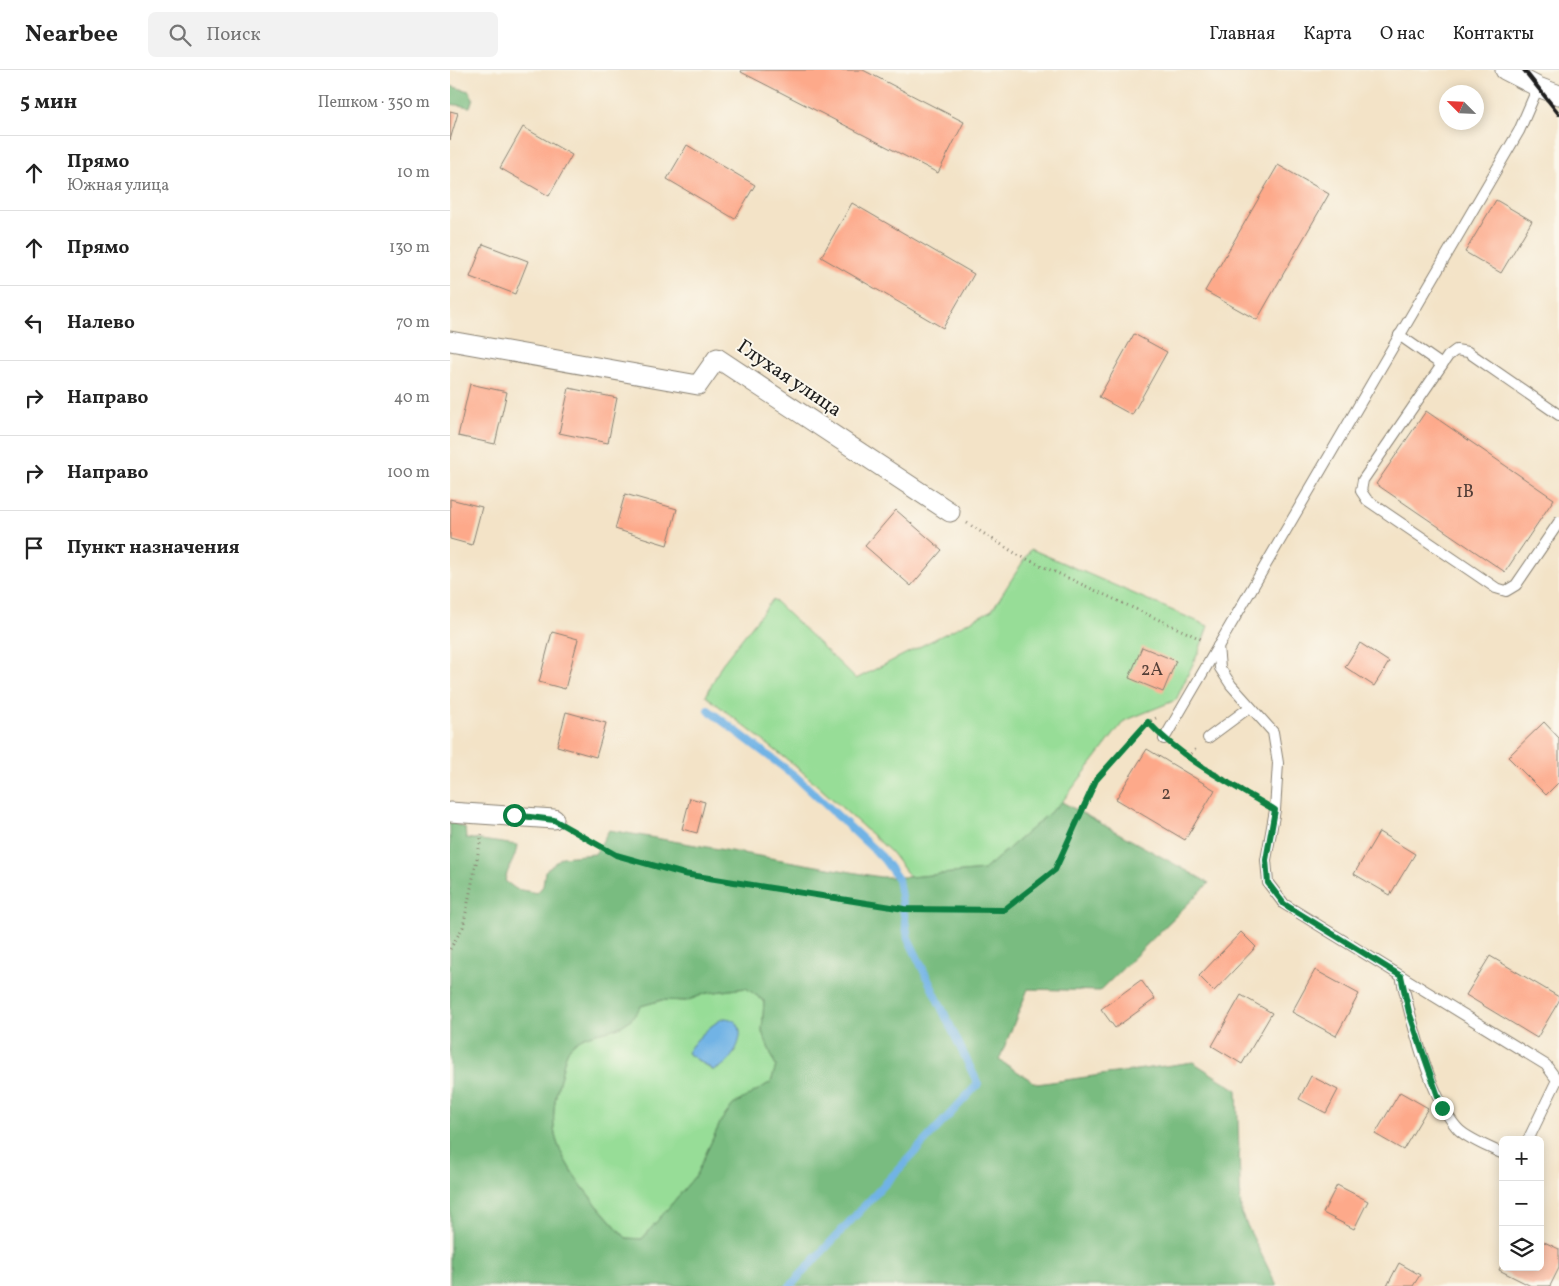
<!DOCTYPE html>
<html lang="ru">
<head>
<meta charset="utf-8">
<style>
	:root { --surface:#fff; --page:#f2f2f2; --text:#222; --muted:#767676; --line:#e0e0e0 }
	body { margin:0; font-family:Vollkorn,serif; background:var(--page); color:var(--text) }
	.controls { position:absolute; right:15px; bottom:15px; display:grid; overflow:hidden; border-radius:8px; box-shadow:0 2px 12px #0003 }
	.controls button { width:45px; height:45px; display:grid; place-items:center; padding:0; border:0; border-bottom:1px solid var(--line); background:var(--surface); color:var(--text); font:25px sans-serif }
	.compass { position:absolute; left:989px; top:15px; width:45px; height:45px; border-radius:50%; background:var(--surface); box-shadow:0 2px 12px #0003; rotate:294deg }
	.stop { position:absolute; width:15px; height:15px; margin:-11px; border:4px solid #0b8043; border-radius:50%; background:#fff }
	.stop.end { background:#0b8043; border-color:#fff; box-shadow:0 1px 5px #0008 }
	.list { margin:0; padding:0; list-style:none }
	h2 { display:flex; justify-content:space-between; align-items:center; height:65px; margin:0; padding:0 20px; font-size:21px }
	h2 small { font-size:16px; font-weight:400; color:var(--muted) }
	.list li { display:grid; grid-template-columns:32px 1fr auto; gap:15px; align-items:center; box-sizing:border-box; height:75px; padding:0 20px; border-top:1px solid var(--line) }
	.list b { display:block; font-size:19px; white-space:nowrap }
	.list p { margin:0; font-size:16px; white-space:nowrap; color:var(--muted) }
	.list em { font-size:16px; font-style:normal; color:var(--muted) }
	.icon { flex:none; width:28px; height:28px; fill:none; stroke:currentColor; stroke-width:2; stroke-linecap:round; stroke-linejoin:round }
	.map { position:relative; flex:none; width:1109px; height:1216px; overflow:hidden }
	header { display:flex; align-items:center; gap:30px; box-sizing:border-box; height:70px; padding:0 25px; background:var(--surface); border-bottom:1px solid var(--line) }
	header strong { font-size:24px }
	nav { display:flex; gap:28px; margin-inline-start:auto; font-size:18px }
	.search { width:350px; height:45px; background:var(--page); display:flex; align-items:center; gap:12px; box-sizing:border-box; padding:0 18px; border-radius:8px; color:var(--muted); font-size:19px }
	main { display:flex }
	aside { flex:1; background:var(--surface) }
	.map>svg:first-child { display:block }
</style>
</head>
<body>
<header>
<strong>Nearbee</strong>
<div class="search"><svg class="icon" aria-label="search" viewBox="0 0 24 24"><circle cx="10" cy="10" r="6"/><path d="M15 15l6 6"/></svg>Поиск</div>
<nav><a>Главная</a><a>Карта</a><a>О нас</a><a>Контакты</a></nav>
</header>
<main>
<aside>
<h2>5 мин<small>Пешком · 350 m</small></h2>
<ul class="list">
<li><svg class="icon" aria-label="ahead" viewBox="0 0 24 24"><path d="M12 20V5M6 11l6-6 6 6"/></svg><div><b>Прямо</b><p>Южная улица</p></div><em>10 m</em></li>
<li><svg class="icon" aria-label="ahead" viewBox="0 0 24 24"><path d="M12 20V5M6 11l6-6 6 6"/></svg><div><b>Прямо</b></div><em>130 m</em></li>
<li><svg class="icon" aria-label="left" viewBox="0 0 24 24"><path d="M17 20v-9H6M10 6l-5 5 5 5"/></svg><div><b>Налево</b></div><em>70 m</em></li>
<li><svg class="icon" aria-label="right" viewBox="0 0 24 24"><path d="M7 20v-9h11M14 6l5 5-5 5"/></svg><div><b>Направо</b></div><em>40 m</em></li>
<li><svg class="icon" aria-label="right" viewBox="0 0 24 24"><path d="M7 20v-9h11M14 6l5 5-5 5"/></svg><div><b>Направо</b></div><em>100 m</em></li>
<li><svg class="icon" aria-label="arrive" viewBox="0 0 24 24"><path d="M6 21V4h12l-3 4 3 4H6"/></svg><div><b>Пункт назначения</b></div></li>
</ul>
</aside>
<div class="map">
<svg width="1109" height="1216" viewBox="0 0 1109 1216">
	<rect width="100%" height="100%" fill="#fbf7ec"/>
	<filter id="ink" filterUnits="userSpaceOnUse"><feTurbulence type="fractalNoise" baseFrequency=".02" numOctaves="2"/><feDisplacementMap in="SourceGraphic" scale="10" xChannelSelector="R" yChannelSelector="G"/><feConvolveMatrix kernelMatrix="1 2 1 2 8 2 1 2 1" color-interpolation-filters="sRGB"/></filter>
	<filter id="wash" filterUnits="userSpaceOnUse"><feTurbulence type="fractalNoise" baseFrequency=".0096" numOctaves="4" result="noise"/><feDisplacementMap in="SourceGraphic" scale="20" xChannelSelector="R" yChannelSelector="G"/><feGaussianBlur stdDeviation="1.12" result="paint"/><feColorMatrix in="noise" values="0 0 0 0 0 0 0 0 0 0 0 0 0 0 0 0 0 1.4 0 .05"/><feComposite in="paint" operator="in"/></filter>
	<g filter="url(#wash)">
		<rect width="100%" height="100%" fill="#f3e3c7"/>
		<g fill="#97dd97" stroke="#5a7c5a" fill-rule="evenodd">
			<polygon points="581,479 758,556 749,581 726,630 674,651 612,732 534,800 460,807 441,782 348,698 256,626 272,594 323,529 406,609 542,540"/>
			<path d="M296,918L314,931L312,962L326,996L321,1012L283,1035L271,1051L246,1105L192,1169L176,1168C153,1142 118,1105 107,1072C100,1052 105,1025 111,1005C113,997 115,982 121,976C145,953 171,971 191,936L212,930L236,931L257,923ZM275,948L286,981L268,999L262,1000L237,983C242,973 264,951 275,948Z"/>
		</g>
		<g fill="#79bc80" stroke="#4a6c4e" fill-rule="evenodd">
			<polygon points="0,16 19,21 23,28 20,37 0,34"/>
			<path d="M612,732L759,813L650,921L578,919L549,990L587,1014L743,992L787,1020L791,1143L827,1216H0V752L15,758L16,768L67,775C66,789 57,798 55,811L66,819L87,823L93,816L95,801L112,787L145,784L159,760L430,807H460L534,800ZM296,918L314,931L312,962L326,996L321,1012L283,1035L271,1051L246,1105L192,1169L176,1168C153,1143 118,1105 107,1072C100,1052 105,1025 111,1005C113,997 115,982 121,976C146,953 170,971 191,936L212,930L236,931L257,923Z"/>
		</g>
		<path fill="#71b3e5" stroke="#466880" d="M275,948C306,951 283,997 263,1000L237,983C242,973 264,951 275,948Z"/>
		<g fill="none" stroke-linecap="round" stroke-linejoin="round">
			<polyline stroke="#71b3e5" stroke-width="8" points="258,640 345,706 432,787 448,809 458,868 528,1014 340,1216"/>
		</g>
		<g id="blocks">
			<g fill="#fda98a">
				<polygon points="292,0 413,0 514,52 488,103 291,2"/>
				<polygon points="0,41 8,43 0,70"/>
				<polygon points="73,57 122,85 99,126 50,98"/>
				<polygon points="237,75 305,115 285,149 217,109"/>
				<polygon points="828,95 879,124 807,250 755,221"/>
				<polygon points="1046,130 1082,151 1051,203 1015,182"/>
				<polygon points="402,133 524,204 493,258 371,187"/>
				<polygon points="33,174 78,191 65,224 20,207"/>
				<polygon points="684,264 717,282 682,345 649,327"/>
				<polygon points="20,314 57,322 45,374 8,366"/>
				<polygon points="119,318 167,328 158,373 109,363"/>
				<polygon points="976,341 1104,429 1055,502 926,414"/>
				<polygon points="175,424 227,439 217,475 165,459"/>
				<polygon points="0,429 32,437 22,475 0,469"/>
				<polygon points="446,440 492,480 461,516 415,476"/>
				<polygon points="102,562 128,569 115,619 89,612"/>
				<polygon points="910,573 939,592 924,616 895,597"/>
				<polygon points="692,577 726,591 713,622 679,608"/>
				<polygon points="116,642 156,653 146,687 107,676"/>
				<polygon points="1094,652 1109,668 1109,712 1096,725 1058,687"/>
				<polygon points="697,679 765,720 735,770 666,729"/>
				<polygon points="240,728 255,732 247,763 232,759"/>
				<polygon points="929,762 965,784 940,825 904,804"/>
				<polygon points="791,862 806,877 764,921 749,906"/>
				<polygon points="1040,886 1109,927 1109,931 1087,968 1016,925"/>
				<polygon points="865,900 909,924 886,966 842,942"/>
				<polygon points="691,910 705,929 665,958 651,939"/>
				<polygon points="791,925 822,943 792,994 762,976"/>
				<polygon points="861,1006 888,1020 876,1043 849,1029"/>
				<polygon points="950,1022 978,1038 953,1080 925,1064"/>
				<polygon points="887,1115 918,1131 904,1159 873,1143"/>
				<polygon points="1090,1170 1109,1179 1109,1198 1100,1216 1081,1216 1049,1200 1053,1192 1053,1197 1090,1197"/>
				<polygon points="949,1193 970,1205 963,1216 937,1216"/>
			</g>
		</g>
	</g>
	<g filter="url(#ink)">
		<use href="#blocks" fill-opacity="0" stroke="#888072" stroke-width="1"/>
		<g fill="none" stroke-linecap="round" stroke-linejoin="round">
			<defs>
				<g id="lane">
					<polyline points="949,265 992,295"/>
					<polyline points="1109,345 1018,282 1006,280 998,286 913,410 911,421 917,430 1046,518 1056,521 1066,515 1109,452"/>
					<polyline points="768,576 770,598 781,615 823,662 828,693 825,740 816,790 818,813 834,834 1096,995 1107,1010 1078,1070"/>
					<polyline points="758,668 800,637"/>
					<polyline points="714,669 1069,61 1088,17"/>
					<path d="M951,906C960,946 981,1031 1009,1060C1020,1070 1039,1077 1053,1084"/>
				</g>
				<g id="street">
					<polyline points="1055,0 1088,17 1109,25"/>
					<polyline points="0,271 248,315 267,288 500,442"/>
					<polyline points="0,742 104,749"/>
				</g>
			</defs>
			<use href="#lane" stroke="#888072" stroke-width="12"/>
			<use href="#street" stroke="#888072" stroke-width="21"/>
			<g stroke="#888072" stroke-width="3" stroke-dasharray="1 4" stroke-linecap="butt">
				<polyline points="517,453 568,485 753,570"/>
				<polyline points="727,679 809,730"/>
				<polyline points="737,687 746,679"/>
				<polyline points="121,759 166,785 234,804 454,839 554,840 605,800 646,710 698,652 706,648"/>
				<polyline points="0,879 13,857 32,764"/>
			</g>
			<use href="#lane" stroke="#fff" stroke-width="10"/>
			<use href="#street" stroke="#fff" stroke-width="19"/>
			<polyline stroke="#1c1c1c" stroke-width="4" points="1074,0 1109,44"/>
		</g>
	</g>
	<g fill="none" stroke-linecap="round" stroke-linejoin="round" filter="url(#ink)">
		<path stroke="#0b8043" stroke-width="6" d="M64,745L104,750L166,785L234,804L454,839L554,840L605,800L646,710L698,652C733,690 781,714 825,740L816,790L818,813L834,834L951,906L959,942L992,1038"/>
	</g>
	<g text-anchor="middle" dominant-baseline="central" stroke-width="4" stroke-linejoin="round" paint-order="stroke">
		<g font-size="18" fill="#543f38">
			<text x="1015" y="422">1В</text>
			<text x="702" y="600">2А</text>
			<text x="716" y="724">2</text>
		</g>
		<g font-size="20" fill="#1c1c1c" stroke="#fbf7ec">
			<text transform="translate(339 309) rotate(34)">Глухая улица</text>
		</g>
	</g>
</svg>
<div class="controls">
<button>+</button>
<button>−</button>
<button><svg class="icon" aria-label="layers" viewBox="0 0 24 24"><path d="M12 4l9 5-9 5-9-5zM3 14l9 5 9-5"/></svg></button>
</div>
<svg class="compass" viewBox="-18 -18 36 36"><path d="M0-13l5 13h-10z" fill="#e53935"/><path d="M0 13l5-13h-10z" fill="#767676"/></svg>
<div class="stop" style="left:64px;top:745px"></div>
<div class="stop end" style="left:992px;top:1038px"></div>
</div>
</main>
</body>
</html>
